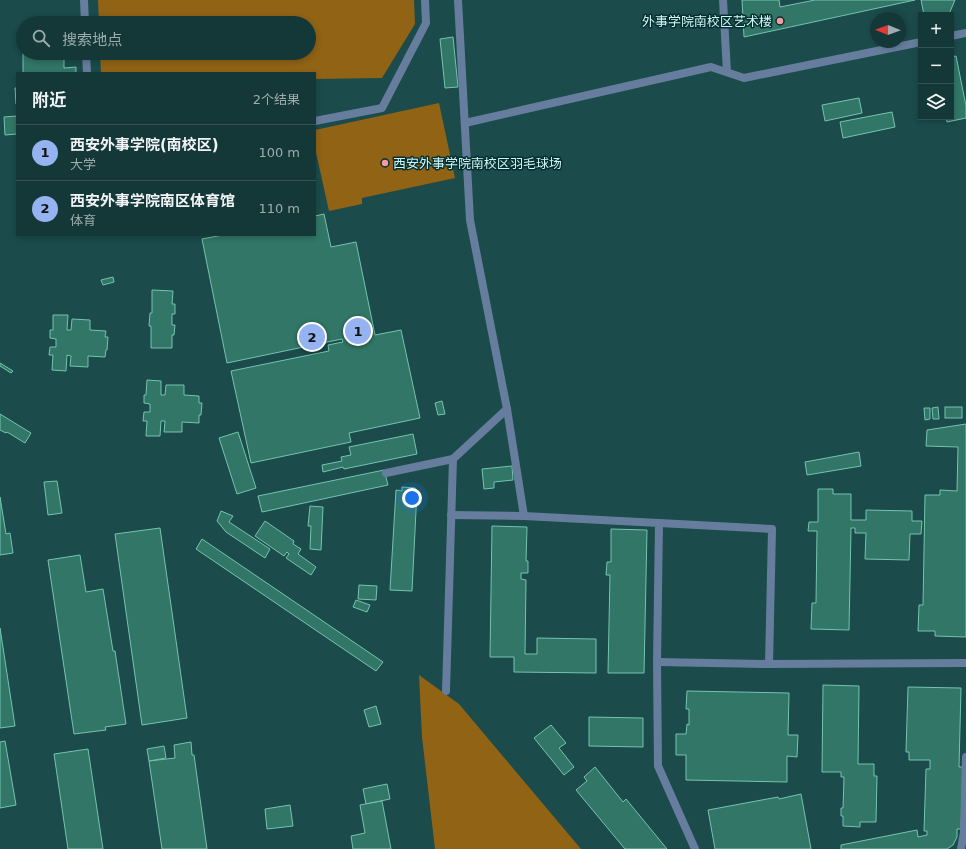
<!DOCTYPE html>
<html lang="zh">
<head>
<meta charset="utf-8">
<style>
	:root { --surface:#143838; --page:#214343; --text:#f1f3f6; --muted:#9dacae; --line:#335253; --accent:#95b2f1 }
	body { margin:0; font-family:"DejaVu Sans","Noto Sans SC",sans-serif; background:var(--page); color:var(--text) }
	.controls { position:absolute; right:12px; top:12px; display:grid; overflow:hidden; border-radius:0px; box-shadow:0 2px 6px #0003 }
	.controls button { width:36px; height:36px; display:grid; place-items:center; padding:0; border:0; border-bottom:1px solid var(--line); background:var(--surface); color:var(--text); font:20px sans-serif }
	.compass { position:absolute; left:870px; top:12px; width:36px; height:36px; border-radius:50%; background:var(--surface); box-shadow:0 2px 6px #0003; rotate:271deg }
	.you { position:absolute; left:412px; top:498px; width:14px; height:14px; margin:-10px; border:3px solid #fff; border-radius:50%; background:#1a73e8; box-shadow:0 0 0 6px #1a73e833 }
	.badge { display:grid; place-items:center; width:26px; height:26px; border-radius:50%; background:var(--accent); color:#111; font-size:13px; font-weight:700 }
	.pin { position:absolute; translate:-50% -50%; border:2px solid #fff; box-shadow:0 1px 4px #0006 }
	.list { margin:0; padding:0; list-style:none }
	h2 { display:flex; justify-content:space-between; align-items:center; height:52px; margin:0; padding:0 16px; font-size:17px }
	h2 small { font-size:13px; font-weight:400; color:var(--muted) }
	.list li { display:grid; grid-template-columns:26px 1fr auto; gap:12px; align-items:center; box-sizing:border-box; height:56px; padding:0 16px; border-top:1px solid var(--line) }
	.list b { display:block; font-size:15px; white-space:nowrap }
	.list p { margin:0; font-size:13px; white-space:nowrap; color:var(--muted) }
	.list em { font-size:13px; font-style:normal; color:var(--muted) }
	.icon { flex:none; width:22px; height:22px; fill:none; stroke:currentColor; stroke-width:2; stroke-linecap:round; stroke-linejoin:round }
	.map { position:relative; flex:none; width:966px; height:849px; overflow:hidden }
	.search { position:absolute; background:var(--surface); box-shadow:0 2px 6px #0003; left:16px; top:16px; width:300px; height:44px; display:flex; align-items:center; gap:10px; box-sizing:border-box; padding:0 14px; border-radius:22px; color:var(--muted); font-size:15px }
	.panel { position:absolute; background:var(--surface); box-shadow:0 2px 6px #0003; left:16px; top:72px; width:300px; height:164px; border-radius:0px }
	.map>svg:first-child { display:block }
</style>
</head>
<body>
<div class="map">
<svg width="966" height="849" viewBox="0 0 966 849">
	<rect width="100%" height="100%" fill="#1b4b4b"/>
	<g fill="#906315">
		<polygon points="98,0 414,0 415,24 382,78 315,79 315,73 101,73 100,53 309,53 309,23 99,23"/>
		<polygon points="439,103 455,178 362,198 362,204 329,211 315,148 315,130"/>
		<polygon points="419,675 459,704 581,849 435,849 422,737"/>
	</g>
	<g fill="#317666" stroke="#74c4b0">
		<polygon points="742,0 779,0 780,7 815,0 915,0 744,37"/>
		<polygon points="921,0 955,0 949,14 940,15 924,15"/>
		<polygon points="23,34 23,53 64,53 64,68 76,67 76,73 23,73"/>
		<polygon points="453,37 458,87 445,88 440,39"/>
		<polygon points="956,56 966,106 966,118 947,122 946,117 951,117 951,57"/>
		<polygon points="15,88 17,88 17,104 16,104"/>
		<polygon points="859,98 862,113 825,121 822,105"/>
		<polygon points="892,112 895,127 843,138 840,122"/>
		<polygon points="17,116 17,134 5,135 4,117"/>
		<polygon points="324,214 331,247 356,242 375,335 401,330 420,418 349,433 351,442 251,463 231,371 329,351 328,345 343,342 342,339 227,363 202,239 223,235 315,235 315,216"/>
		<polygon points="113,277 114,282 103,285 101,280"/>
		<polygon points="152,290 173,291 172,304 175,304 175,314 172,314 172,325 175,325 174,335 172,335 172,348 151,348 151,326 149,326 150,313 152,313"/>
		<polygon points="53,315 68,315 67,330 71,330 72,319 90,320 90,330 106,331 105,337 108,337 107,350 106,350 105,357 88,356 88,367 70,366 71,356 67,355 66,371 52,370 53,355 49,355 50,347 56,347 56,339 50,338 50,330 53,330"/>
		<polygon points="0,363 13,371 11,373 0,366"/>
		<polygon points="147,380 161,381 161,395 165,395 166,385 184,385 184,395 199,396 199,403 202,403 201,415 199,415 199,423 182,422 182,432 164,432 165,421 161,421 160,436 146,436 147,421 143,421 144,412 150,412 150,404 144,403 144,395 146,395"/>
		<polygon points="442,401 445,414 438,415 435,403"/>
		<polygon points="938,407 939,419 933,419 932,408"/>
		<rect x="945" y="407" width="17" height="11"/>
		<polygon points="924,408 930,408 930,419 925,420"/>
		<polygon points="0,414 31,433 25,443 7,432 6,433 0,430"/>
		<polygon points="966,424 966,637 935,636 935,631 918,631 919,605 923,605 925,495 940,495 940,490 957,491 958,447 926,446 927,430"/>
		<polygon points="238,432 256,488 237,494 219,438"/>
		<polygon points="413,434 417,454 344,469 343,467 323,472 322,465 342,461 341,457 351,455 349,447"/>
		<polygon points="859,452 861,466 807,475 805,462"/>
		<polygon points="512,466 513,480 494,482 494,488 484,489 482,469"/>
		<polygon points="384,470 388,485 262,512 258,496"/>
		<polygon points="57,481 62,513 48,515 44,482"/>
		<polygon points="402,487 415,488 415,491 417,491 412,591 390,590 396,490 402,491"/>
		<polygon points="818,489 833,489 833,494 851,494 851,520 866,520 866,510 912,511 912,521 922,521 921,534 910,534 909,560 865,559 866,533 855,533 855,528 851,528 849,630 811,629 812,603 816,603 817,531 808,531 809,522 818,522"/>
		<polygon points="0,497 6,534 10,533 13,553 0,555"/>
		<polygon points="310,506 323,507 321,550 310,549 311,526 308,526"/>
		<polygon points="221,511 233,516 229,522 270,549 265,558 226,532 217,521"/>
		<polygon points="265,521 294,541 293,544 301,549 298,554 316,567 311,575 286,558 289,554 287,552 284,556 255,536"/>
		<polygon points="492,526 527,527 526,561 528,561 528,573 521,573 521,579 526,580 525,654 537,654 537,638 596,639 596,673 514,672 514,657 490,657"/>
		<polygon points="160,528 187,718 142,725 115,534"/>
		<polygon points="611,529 647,530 644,673 608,673 610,575 606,575 607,562 611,562"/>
		<polygon points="202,539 383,662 376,671 196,549"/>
		<polygon points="80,555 86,592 103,589 113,651 115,651 126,724 105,727 106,730 74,734 48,560"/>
		<polygon points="359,585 377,586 376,600 358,599"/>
		<polygon points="356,600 370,605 367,612 353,607"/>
		<polygon points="0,628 15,726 0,728"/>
		<polygon points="823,685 859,686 858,764 874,764 874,776 877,776 876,822 860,822 860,827 843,826 843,816 841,816 841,808 843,808 844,777 841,777 841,772 822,772"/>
		<polygon points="908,687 961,688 959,767 963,767 961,829 957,829 957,837 953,845 947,849 841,849 841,845 917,830 918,837 927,835 927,831 924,831 926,769 930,769 930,760 909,760 909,752 906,752"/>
		<polygon points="687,691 789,693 788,735 798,735 797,757 787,756 787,782 686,780 686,755 676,755 676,734 686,734 687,724 689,725 689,709 686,709"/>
		<polygon points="376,706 381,724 369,727 364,710"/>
		<polygon points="589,717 643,718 643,747 589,746"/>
		<polygon points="551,725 566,743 559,748 574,767 564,775 534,738"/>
		<polygon points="5,741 16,805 0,808 0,742"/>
		<polygon points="191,742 192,755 194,755 207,849 162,849 149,761 175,758 174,745"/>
		<polygon points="164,746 166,758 149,761 147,749"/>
		<polygon points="88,749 103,849 68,849 54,754"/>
		<polygon points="595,767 623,802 626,799 667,849 625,849 576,790 587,781 584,777"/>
		<polygon points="387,784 390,799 366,804 363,789"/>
		<polygon points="801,794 811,849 715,849 708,810 778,797 779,799"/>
		<polygon points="382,801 391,849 353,849 351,836 365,833 360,805"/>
		<polygon points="290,805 293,826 267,829 265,809"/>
	</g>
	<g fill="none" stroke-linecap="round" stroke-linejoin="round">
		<g stroke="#667d9d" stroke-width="8">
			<polyline points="84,0 85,23"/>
			<polyline points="458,0 470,220 507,409 524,516"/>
			<polyline points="723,0 727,72"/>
			<polyline points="951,36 966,33"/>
			<polyline points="86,53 87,73"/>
			<polyline points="315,121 382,108 426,23 425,0"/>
			<polyline points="465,123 711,67 744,78 921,42"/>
			<polyline points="386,473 453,459 507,409"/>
			<polyline points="451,515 524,516 659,523 657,662 658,766 695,849"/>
			<polyline points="659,523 772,529 769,664"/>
			<polyline points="657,662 769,664 966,663"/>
			<polyline points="446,691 453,459"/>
			<polyline points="961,849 964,832 966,757"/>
		</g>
	</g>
	<g fill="#f49aa0" stroke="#072f30" stroke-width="1.5">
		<circle cx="780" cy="21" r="4"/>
		<circle cx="385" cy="163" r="4"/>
	</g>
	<g text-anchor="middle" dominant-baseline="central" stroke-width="3" stroke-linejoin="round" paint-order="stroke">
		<g font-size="13" fill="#cef7f7" stroke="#072f30" text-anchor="end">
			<text x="772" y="21">外事学院南校区艺术楼</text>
			<text x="393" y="163" text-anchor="start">西安外事学院南校区羽毛球场</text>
		</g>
	</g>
</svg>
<div class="controls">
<button>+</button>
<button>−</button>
<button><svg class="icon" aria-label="layers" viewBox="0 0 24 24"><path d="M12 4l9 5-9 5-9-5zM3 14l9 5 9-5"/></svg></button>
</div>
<svg class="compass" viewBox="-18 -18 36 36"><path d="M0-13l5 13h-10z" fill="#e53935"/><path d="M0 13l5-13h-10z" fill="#9dacae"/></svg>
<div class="you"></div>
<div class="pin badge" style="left:358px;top:331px">1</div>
<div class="pin badge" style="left:312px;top:337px">2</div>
<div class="search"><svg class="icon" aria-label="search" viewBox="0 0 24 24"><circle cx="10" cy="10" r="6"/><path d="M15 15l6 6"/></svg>搜索地点</div>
<section class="panel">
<h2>附近<small>2个结果</small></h2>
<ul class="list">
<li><span class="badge">1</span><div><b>西安外事学院(南校区)</b><p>大学</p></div><em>100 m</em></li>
<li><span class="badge">2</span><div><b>西安外事学院南区体育馆</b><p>体育</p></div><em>110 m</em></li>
</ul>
</section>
</div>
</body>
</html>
